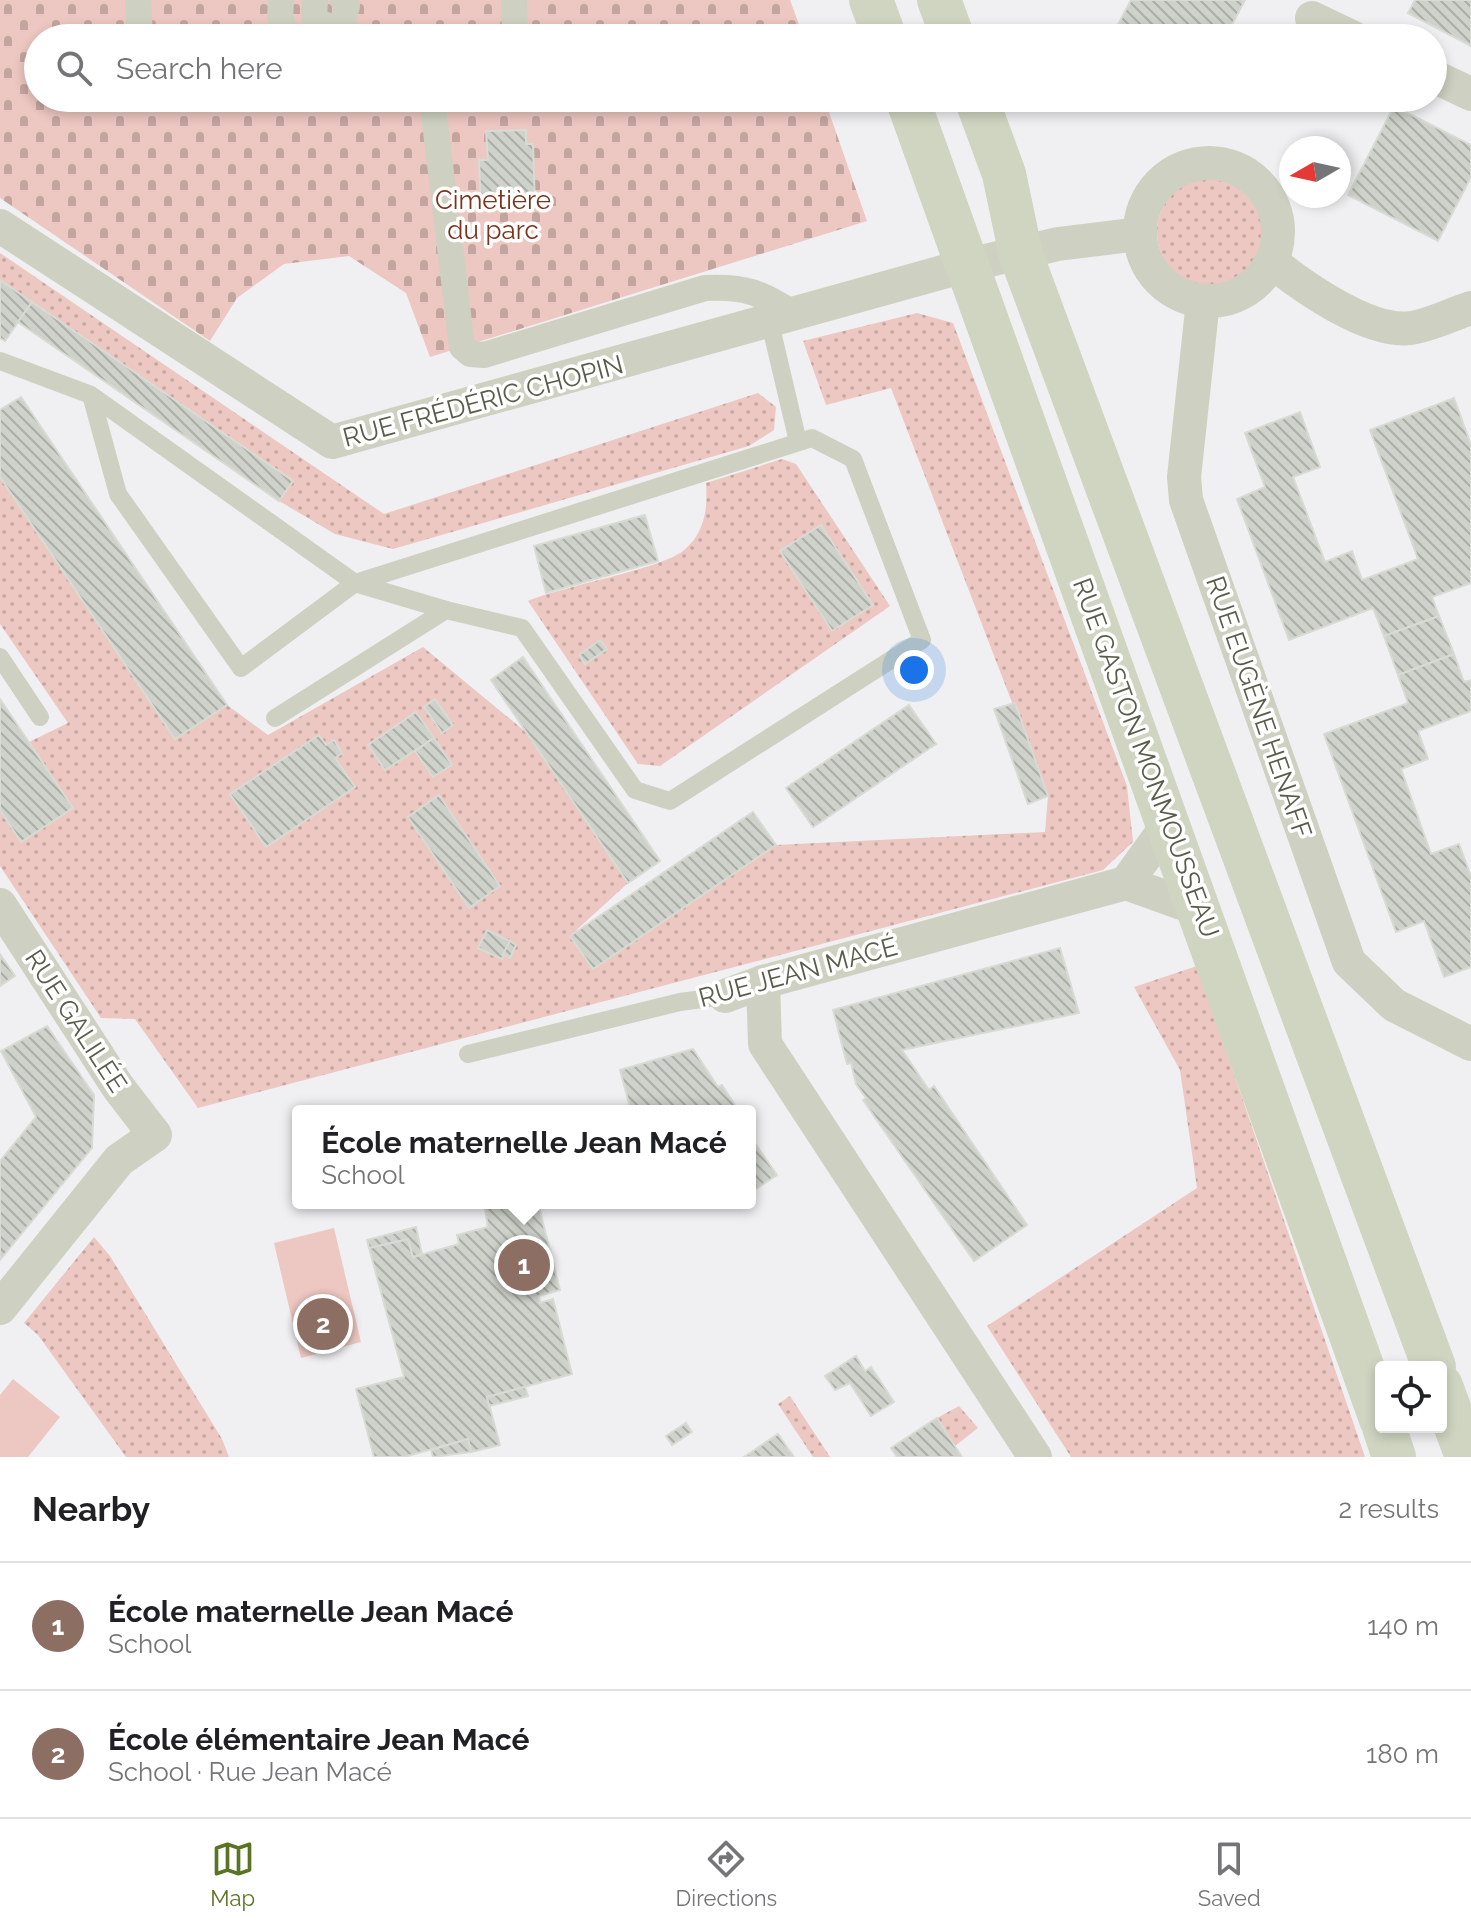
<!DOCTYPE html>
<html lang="en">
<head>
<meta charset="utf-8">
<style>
	:root { --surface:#fff; --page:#f2f2f2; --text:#202124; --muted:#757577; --line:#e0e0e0; --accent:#5a7324 }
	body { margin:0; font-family:Raleway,sans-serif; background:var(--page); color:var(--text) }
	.controls { position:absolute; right:24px; bottom:24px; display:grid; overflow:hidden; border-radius:8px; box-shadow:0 4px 12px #0003 }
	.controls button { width:72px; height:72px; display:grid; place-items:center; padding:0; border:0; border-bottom:2px solid var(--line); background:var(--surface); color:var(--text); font:40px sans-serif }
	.compass { position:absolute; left:1279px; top:136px; width:72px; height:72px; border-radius:50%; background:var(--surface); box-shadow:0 4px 12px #0003; rotate:261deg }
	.you { position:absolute; left:914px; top:670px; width:28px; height:28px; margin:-20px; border:6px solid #fff; border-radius:50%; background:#1a73e8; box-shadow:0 0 0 12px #1a73e833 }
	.badge { display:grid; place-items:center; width:52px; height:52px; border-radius:50%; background:var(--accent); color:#fff; font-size:26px; font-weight:700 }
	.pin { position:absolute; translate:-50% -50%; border:4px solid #fff; box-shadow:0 2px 8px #0006 }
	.popup { position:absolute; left:292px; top:1105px; width:464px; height:104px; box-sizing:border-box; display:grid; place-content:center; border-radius:8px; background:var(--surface); filter:drop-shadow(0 2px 6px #0005); font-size:26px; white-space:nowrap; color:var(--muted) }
	.popup b { font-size:30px; color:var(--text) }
	.popup::after { content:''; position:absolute; left:50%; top:100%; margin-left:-16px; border:16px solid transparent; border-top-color:var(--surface) }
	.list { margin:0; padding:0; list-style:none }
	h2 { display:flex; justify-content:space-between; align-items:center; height:104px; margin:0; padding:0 32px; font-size:34px }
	h2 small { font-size:26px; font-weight:400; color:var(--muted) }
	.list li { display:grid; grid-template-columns:52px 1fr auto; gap:24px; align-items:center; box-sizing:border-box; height:128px; padding:0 32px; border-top:2px solid var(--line) }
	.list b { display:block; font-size:30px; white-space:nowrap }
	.list p { margin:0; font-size:26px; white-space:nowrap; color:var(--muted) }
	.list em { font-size:26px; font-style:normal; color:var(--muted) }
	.icon { flex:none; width:44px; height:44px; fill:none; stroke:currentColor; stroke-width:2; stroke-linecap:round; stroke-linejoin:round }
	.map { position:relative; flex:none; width:1471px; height:1457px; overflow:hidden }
	.search { position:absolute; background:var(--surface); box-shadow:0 4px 12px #0003; left:24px; right:24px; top:24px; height:88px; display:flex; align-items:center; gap:20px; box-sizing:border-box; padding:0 28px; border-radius:44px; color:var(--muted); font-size:30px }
	.sheet { height:360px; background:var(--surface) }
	nav { display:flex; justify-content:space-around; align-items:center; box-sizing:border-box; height:112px; border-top:2px solid var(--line); background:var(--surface); font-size:22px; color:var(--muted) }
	nav a { display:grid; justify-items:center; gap:4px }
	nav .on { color:var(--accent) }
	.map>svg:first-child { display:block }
</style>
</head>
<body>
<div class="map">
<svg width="1471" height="1457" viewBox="0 0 1471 1457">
	<defs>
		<pattern id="grass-dots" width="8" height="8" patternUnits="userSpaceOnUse" patternTransform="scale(2)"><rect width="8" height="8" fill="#edc7c1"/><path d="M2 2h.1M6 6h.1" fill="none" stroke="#c3a59f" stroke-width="1.8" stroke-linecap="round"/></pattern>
		<pattern id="cemetery-stones" width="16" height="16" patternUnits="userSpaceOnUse" patternTransform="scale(2)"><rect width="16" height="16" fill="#edc7c1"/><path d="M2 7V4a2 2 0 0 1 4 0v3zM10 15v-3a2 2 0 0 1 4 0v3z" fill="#c3a59f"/></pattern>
		<pattern id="building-back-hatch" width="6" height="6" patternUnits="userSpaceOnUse" patternTransform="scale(2)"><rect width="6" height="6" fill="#ced2ca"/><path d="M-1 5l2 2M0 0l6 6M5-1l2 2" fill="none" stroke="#aaaea6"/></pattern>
	</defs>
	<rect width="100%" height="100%" fill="#f0f0f2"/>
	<g fill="url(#grass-dots)">
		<circle cx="1211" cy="232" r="54"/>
		<polygon points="0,253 384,514 758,393 776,407 774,430 749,446 393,549 335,534 279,501 293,480 0,280"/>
		<polygon points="917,313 953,323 1127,786 1133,842 1103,870 198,1108 135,1019 101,1018 0,866 0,810 21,842 73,807 29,742 68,723 0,624 0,477 175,738 227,705 268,735 423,647 527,733 628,883 571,935 594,968 776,845 1045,832 1048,796 891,388 826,405 803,341"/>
		<path d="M782,459L796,464L890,606L660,766L638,764L528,601C563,586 660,569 683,551C705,533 708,509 706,483Z"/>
		<polygon points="1197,966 1365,1457 1071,1457 987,1326 1197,1188 1180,1070 1134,987"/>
		<polygon points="94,1237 110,1256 222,1439 229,1457 126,1457 38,1335 24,1323"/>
		<polygon points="790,1396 830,1457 813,1457 778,1404"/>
		<polygon points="959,1406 978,1428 955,1446 937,1418"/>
	</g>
	<polygon fill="url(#cemetery-stones)" points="0,0 790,0 804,38 38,38 38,98 824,98 867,221 430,357 406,293 349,256 284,264 237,298 210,341 0,198"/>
	<g fill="#edc7c1">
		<polygon points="334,1228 361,1342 301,1358 274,1243"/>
		<polygon points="13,1379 60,1417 28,1457 0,1457 0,1395"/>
	</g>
	<g fill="url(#building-back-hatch)" stroke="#d8dbd4" stroke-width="2">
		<polygon points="1131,0 1245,0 1225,38 1120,38 1113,34"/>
		<polygon points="1415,0 1471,0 1471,46 1408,13"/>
		<polygon points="1394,106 1471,145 1471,177 1438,241 1348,195"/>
		<polygon points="526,130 526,144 533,144 535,208 481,210 479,160 488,160 486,131"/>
		<polygon points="0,280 32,302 5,341 0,338"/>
		<polygon points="32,302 293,481 279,501 18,322"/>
		<polygon points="21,397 227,705 175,739 0,477 0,410"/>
		<polygon points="1454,398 1471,445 1471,583 1432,597 1439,616 1384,636 1373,608 1289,640 1237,499 1265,487 1245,433 1300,412 1320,467 1293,477 1325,562 1352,551 1362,580 1418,559 1370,430"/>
		<polygon points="645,515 658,561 546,593 534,546"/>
		<polygon points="821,525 873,605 832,631 780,551"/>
		<polygon points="1439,616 1454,654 1398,675 1384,636"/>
		<polygon points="600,640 607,649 585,664 579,655"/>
		<polygon points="1454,654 1464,682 1471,680 1471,711 1418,731 1428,759 1401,769 1431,854 1459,844 1471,876 1471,967 1444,977 1424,921 1396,932 1324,734 1408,703 1398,675"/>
		<polygon points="523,657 660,861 628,883 491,680"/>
		<polygon points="0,699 73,808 21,842 0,810"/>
		<polygon points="435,699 453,725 442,733 424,707"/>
		<polygon points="1015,703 1048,796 1028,804 994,709"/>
		<polygon points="909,705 936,744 813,827 786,788"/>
		<polygon points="416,712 434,738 385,770 368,745"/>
		<polygon points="319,735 326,745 334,740 342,753 335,758 355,787 266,847 230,794"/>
		<polygon points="434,738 452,765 433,777 415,751"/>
		<polygon points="439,795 500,886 469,908 408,817"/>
		<polygon points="753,812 776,845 593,969 570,936"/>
		<polygon points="487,930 510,941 502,959 478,948"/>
		<polygon points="510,941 516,945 510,958 503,954"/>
		<polygon points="1060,948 1079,1013 902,1050 929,1090 934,1086 1027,1225 974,1261 863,1100 866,1098 856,1084 851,1063 847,1064 833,1010"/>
		<polygon points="0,954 15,976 0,986"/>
		<polygon points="47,1026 94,1095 92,1148 0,1260 0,1161 36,1117 1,1051"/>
		<polygon points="693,1049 718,1087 722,1085 739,1111 662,1111 660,1107 654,1111 631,1111 620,1070"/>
		<polygon points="750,1136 777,1175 750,1193"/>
		<polygon points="484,1203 538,1203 560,1290 539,1296 540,1303 553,1299 572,1374 487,1397 500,1445 471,1452 468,1439 404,1457 374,1457 356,1389 404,1377 369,1248 408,1239 413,1257 459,1244 457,1235 488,1227"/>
		<polygon points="416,1227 422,1254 413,1257 408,1239 369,1248 367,1240"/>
		<polygon points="856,1356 865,1371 871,1367 894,1402 871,1416 850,1383 835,1390 825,1376"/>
		<polygon points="525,1387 528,1396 489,1406 487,1397"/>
		<polygon points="937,1418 962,1457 897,1457 891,1448"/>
		<polygon points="686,1423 692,1432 672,1445 666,1436"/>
		<polygon points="778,1434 794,1457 744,1457"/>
		<polygon points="468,1439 471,1452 433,1457 431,1450"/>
	</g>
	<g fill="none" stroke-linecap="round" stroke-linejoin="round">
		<g stroke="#ced1c1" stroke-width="18">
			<polyline points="770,323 798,442"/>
			<polyline points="0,361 91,395 355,583 241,668 118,494 91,395"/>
			<polygon points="812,438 853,459 922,640 670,801 635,790 522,628 446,610 355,583"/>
			<polyline points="0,657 40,717"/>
			<polyline points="275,718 446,610"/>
			<polyline points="468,1054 680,1002 725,996"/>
		</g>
		<g stroke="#ced1c1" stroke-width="26">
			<polyline points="138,0 140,38"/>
			<polyline points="281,0 280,18 289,38"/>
			<path d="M315,0L314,17C323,26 330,28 342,24"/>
			<polyline points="343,0 347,6 342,24 352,38"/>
			<polyline points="508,38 515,33 514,0"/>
			<path d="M432,98L462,347L470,354L484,355L705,288C746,286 762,293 796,315"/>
		</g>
		<g stroke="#ced1c1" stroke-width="34">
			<polyline points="1312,18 1354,38"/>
			<polyline points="1433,76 1471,94"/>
			<circle cx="1209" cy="232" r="69"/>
			<polyline points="0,226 332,442 968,265 1058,244 1139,234"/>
			<path d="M1272,262C1303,287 1370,334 1411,328C1431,325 1452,314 1471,308"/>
			<polyline points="1203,301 1184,477 1186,500 1349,962 1394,1005 1471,1044"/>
			<polyline points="1126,883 1170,822"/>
			<polyline points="0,905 118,1087 155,1135 119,1160 0,1308"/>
			<polyline points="763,982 765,1044 1035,1457"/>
			<polyline points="725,996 763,982 1126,883 1201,910"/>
		</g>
		<g stroke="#d0d5c2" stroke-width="44">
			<polyline points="871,0 885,38"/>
			<polyline points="939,0 953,38"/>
			<polyline points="907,98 1381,1419"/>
			<polyline points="976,98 1004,174 1021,255 1434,1367"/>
			<polyline points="1441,1386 1467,1457"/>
			<polyline points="1384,1427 1394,1457"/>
		</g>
	</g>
	<g text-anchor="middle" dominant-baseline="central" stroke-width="7" stroke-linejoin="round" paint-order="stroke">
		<g font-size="26" fill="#7a331d" stroke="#fff">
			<text x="493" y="200">Cimetière<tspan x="493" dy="30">du parc</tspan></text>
		</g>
		<g font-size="26" fill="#585c49" stroke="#fff">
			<text transform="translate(483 401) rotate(-15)">RUE FRÉDÉRIC CHOPIN</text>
			<text transform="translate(1259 707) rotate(71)">RUE EUGÈNE HENAFF</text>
			<text transform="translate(1146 758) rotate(70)">RUE GASTON MONMOUSSEAU</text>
			<text transform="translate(798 972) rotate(-15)">RUE JEAN MACÉ</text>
			<text transform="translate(76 1021) rotate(57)">RUE GALILÉE</text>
		</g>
	</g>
</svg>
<div class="controls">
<button><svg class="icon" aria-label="locate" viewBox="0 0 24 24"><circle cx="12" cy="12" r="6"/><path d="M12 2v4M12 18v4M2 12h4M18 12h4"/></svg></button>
</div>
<svg class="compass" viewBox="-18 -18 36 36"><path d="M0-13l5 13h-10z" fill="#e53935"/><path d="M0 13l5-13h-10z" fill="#757577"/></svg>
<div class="you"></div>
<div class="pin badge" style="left:524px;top:1265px;background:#8d6e63">1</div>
<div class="popup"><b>École maternelle Jean Macé</b>School</div>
<div class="pin badge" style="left:323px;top:1324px;background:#8d6e63">2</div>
<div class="search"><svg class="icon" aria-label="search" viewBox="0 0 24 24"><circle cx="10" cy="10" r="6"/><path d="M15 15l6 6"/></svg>Search here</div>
</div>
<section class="sheet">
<h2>Nearby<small>2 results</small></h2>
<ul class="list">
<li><span class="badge" style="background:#8d6e63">1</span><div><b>École maternelle Jean Macé</b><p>School</p></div><em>140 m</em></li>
<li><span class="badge" style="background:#8d6e63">2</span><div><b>École élémentaire Jean Macé</b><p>School · Rue Jean Macé</p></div><em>180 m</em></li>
</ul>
</section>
<nav>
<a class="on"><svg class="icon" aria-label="map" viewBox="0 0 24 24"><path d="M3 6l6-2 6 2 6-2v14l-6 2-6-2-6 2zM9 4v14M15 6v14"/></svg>Map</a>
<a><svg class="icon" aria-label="directions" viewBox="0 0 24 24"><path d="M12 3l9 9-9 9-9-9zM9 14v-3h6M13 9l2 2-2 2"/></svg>Directions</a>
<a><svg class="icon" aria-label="saved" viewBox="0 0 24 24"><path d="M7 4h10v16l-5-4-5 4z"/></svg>Saved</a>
</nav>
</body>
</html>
